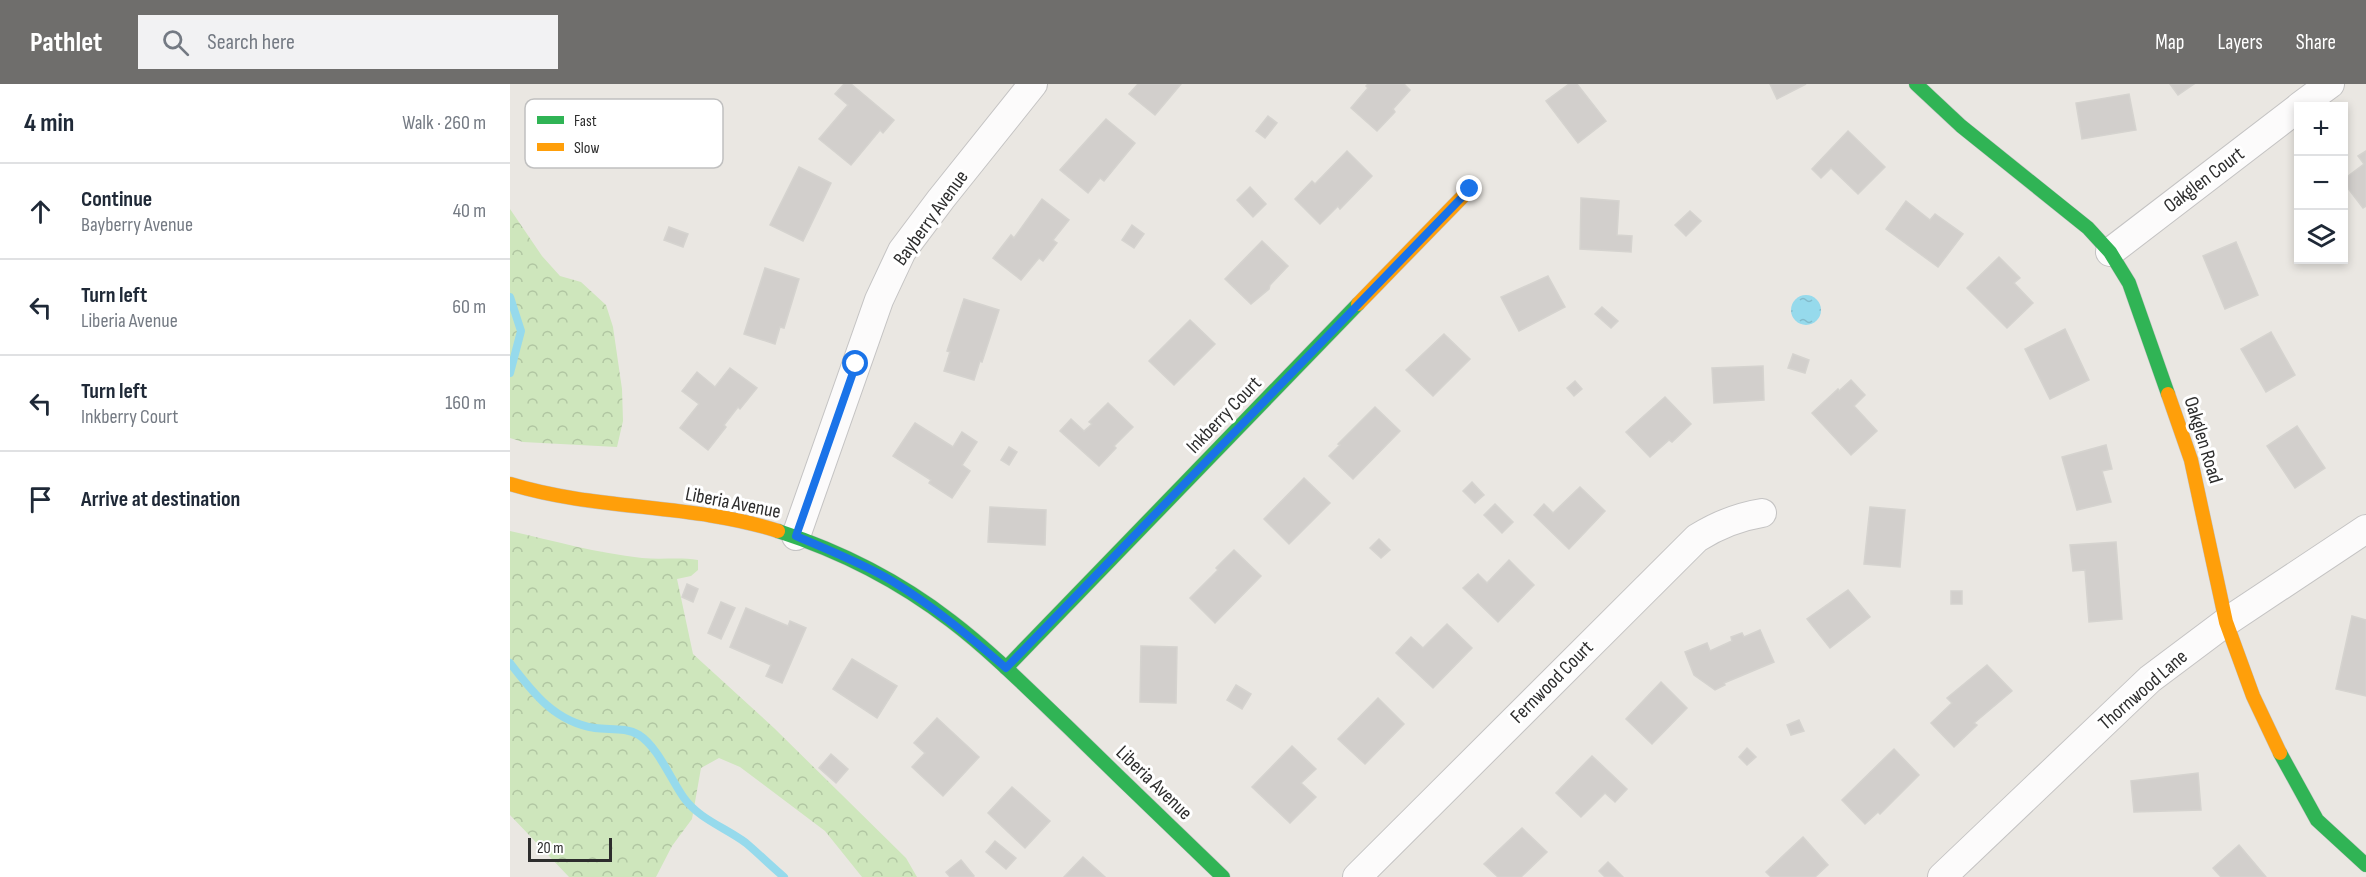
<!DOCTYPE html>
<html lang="en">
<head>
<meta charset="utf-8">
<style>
	:root { --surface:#fff; --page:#f2f2f3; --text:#1f2937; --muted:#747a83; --line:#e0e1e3; --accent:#6f6e6c }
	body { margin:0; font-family:"Sofia Sans Condensed",sans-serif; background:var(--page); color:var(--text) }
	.controls { position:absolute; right:18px; top:18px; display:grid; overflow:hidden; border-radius:0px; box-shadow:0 3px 9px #0003 }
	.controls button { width:54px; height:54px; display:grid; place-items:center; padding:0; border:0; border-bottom:2px solid var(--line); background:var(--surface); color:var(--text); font:30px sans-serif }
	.scale { position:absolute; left:18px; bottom:15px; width:84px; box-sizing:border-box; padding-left:6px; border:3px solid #2d2d2d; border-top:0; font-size:16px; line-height:21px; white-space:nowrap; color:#2d2d2d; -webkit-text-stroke:4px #fff; paint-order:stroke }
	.stop { position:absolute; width:18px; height:18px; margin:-14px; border:4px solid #1a73e8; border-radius:50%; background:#fff }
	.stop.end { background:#1a73e8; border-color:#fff; box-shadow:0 2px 6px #0008 }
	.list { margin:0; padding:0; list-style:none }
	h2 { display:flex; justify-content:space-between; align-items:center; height:78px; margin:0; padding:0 24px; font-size:26px }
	h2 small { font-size:20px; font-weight:400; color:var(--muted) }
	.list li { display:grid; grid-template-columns:39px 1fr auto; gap:18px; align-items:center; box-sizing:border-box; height:96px; padding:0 24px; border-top:2px solid var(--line) }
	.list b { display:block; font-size:22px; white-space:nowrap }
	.list p { margin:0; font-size:20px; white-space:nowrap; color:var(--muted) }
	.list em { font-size:20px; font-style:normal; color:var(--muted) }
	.icon { flex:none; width:33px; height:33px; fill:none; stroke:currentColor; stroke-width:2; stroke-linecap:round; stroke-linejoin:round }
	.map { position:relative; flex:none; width:1856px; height:793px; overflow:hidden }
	header { display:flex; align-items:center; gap:36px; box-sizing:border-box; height:84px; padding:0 30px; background:var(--accent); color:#fff }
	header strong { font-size:28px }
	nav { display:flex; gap:33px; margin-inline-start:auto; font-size:21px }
	.search { width:420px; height:54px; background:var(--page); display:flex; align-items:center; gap:15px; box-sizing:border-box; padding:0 21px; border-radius:0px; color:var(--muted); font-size:22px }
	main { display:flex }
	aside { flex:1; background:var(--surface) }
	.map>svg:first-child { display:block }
</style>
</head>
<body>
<header>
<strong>Pathlet</strong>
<div class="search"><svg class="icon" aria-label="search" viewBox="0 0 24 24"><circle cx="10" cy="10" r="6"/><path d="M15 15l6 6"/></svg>Search here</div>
<nav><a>Map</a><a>Layers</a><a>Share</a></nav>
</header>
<main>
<aside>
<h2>4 min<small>Walk · 260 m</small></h2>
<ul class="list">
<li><svg class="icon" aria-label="ahead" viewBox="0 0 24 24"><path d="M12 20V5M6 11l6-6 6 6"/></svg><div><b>Continue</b><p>Bayberry Avenue</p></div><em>40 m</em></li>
<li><svg class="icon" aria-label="left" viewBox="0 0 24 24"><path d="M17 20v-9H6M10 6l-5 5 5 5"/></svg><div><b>Turn left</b><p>Liberia Avenue</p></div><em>60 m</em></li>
<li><svg class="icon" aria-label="left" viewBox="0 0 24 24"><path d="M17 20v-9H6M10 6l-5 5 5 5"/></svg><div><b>Turn left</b><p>Inkberry Court</p></div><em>160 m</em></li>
<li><svg class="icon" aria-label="arrive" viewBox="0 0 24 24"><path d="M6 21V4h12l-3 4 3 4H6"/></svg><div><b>Arrive at destination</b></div></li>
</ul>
</aside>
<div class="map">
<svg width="1856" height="793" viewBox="0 0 1856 793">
	<defs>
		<pattern id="forest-crowns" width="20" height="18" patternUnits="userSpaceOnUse" patternTransform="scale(1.5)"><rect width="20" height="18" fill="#cee6bc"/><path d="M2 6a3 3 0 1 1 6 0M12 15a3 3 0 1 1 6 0" fill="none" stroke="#b1c6a2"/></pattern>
		<pattern id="water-ripples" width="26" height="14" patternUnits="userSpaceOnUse" patternTransform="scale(1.5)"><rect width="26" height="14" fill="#96daec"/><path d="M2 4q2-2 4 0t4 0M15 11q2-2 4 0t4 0" fill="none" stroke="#82bbcb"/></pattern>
	</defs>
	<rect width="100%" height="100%" fill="#eae7e2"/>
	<g fill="url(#forest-crowns)">
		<polygon points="0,125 32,172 50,192 71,198 96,221 103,243 112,305 113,337 107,363 13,358 0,354"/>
		<path d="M0,447C44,457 87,469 132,474C151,476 170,473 188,476V486L181,492L167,495L183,570L264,644L396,774L407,793H352L315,747L230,683L209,674L191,684L182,735L162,762L146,793H59L0,731Z"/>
	</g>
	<circle fill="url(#water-ripples)" cx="1296" cy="226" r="15"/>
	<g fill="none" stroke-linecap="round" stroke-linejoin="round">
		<g stroke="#96daec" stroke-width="8">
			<polyline points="0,213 11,247 0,289"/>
			<path d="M0,579C23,609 45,638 85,644C100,646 116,643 129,651C148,663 161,696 174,714C189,735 216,744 236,759C249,770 261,782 274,793"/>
		</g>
	</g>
	<g fill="#d2cfcc" stroke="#d5d3cf" stroke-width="1.5">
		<polygon points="334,0 341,0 384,36 373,49 370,46 341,81 309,55 338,21 325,10"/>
		<polygon points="628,0 671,0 645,31 619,10"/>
		<polygon points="858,0 894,0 900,6 883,25 885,28 867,47 841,24 858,4 856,2"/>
		<polygon points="1059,0 1067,0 1096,37 1068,59 1036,17"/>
		<polygon points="1260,0 1296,0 1267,15"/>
		<polygon points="1660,0 1684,0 1668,11"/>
		<polygon points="1619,10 1626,46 1572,55 1566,19"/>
		<polygon points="758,32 767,39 755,54 746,47"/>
		<polygon points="596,35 625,59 594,97 590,94 578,109 550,86"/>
		<polygon points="1338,47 1375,83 1348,110 1321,84 1311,94 1302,85"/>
		<polygon points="837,67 862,92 830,125 828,122 810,140 785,115 802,97 805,100"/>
		<polygon points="1856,67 1856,122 1853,124 1834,99 1834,95 1854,80 1848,72"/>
		<polygon points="289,83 321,99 293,157 260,141"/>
		<polygon points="740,103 756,120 743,133 727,116"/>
		<polygon points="1071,114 1109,117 1107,151 1122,152 1121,168 1070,165"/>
		<polygon points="532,115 559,136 543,156 547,159 533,177 529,174 511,196 483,174 501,151 504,154"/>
		<polygon points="1396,117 1420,136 1425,130 1453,150 1428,183 1376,145"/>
		<polygon points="1180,127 1191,137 1176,152 1165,141"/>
		<polygon points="622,141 634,150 624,164 612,156"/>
		<polygon points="159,143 178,150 173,163 154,156"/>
		<polygon points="752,157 778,182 760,201 759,205 741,220 715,195"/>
		<polygon points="1726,158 1748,211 1715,225 1693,172"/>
		<polygon points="1489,173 1510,194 1504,199 1523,219 1497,244 1457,204"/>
		<polygon points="255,184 289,195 274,244 270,243 265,260 234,250"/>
		<polygon points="1038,192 1055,223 1009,247 991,213"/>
		<polygon points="454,215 489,226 472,278 470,277 464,296 434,287 440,268 437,267"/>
		<polygon points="1092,223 1108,237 1101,244 1085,230"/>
		<polygon points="680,236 705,260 664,301 639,277"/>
		<polygon points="1555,245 1579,296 1540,315 1515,265"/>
		<polygon points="1761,248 1785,291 1756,308 1731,265"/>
		<polygon points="934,250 960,275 923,312 896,286"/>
		<polygon points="1283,270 1299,276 1295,289 1278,284"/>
		<polygon points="1253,282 1254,316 1204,319 1202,284"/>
		<polygon points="220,284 247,304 230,325 228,323 214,341 216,343 198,366 170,344 189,320 172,307 187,288 205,303"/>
		<polygon points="1341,296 1355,311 1344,322 1367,347 1341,371 1302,329 1328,305 1329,307"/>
		<polygon points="1065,297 1072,305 1064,312 1057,304"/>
		<polygon points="1155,313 1181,340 1162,358 1159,356 1140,373 1116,348"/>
		<polygon points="598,319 623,343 604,362 606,364 589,382 550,347 561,335 574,347 582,340 579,338"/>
		<polygon points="865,323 890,347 843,395 819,372 830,361 828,360"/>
		<polygon points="405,339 443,363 452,348 467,358 452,381 460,387 442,414 419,399 421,396 383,372"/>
		<polygon points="1787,342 1815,384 1785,404 1757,362"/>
		<polygon points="1596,361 1602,385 1592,387 1601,418 1567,426 1552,373"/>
		<polygon points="499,363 507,368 499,381 491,376"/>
		<polygon points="794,394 820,419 779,460 754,435"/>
		<polygon points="962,398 974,411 965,419 953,407"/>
		<polygon points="1070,403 1095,427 1059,465 1024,431 1034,420 1043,429"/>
		<polygon points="985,420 1003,438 992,449 974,431"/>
		<polygon points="480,423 536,426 535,461 478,458"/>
		<polygon points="1360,423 1395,426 1390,483 1354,480"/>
		<polygon points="869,455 880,466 871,474 860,464"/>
		<polygon points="1606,458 1612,535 1579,538 1575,486 1563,487 1560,461"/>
		<polygon points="724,466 751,492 705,539 680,514 708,486 706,484"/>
		<polygon points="999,476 1024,501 988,538 953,504 968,490 977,499"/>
		<polygon points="177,500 188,505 183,518 172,513"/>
		<polygon points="1338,506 1360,533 1320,564 1297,535"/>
		<rect x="1441" y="507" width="11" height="13"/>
		<polygon points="211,518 225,524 211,555 198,549"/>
		<polygon points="236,524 278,542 280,537 296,544 272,599 256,592 261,581 220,563"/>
		<polygon points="1842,532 1856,536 1856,612 1826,605"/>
		<polygon points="937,540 962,564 923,604 886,569 901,553 913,564"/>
		<polygon points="1250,546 1264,578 1214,599 1215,601 1205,606 1184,591 1175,568 1197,559 1200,567 1222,557 1221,553 1232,549 1234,553"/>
		<polygon points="631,562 667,563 666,619 630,618"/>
		<polygon points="342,575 387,602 367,634 323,605"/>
		<polygon points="1477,581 1502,607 1464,639 1467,641 1444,663 1421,639 1442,619 1437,614"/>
		<polygon points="1151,598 1177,624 1142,660 1116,635"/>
		<polygon points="726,601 741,610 732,625 717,616"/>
		<polygon points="868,614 894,640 855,680 828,655"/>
		<polygon points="427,634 469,673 433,712 402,683 415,669 404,659"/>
		<polygon points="1289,636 1294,647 1281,651 1277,641"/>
		<polygon points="782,662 806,685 791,699 806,713 780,739 742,703"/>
		<polygon points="1237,664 1246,673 1237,681 1229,673"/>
		<polygon points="1384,665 1409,691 1370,730 1368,728 1355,740 1332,716"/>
		<polygon points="321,670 338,685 326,699 309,684"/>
		<polygon points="1082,672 1117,705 1105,718 1095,709 1071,733 1046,709"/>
		<polygon points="1688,689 1691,726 1624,728 1621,697"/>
		<polygon points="502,703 540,737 515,764 478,729"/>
		<polygon points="1012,744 1037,768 1011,793 988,793 974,780"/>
		<polygon points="1293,753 1318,781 1305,793 1261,793 1256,788"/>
		<polygon points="485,757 506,774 496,785 476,768"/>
		<polygon points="1729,761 1756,793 1711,793 1703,784"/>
		<polygon points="573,773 595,793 554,793"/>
		<polygon points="451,776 464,792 463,793 440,793 436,788"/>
		<polygon points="1098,778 1113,793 1095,793 1089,787"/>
	</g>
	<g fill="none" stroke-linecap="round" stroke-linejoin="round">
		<defs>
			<g id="street">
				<polyline points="1790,22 1820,0"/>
				<polyline points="1600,168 1788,24"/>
				<polyline points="286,452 369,216 392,167 431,115 523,0"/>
				<path d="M847,793L1187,454C1208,441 1227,433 1252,429"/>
				<polyline points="1432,793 1640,595 1716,538 1856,445"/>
			</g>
			<g id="fast">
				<polyline points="1406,0 1451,42 1578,144 1600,168 1619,199 1658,310"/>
				<path d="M268,447C330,467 389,497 441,537C483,569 521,608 559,644C610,694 662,744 713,793"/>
				<polyline points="496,584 848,220"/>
				<polyline points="1770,669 1807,736 1856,781"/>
			</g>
			<g id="slow">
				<polyline points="848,220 960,105"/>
				<polyline points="1658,310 1681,376 1716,538 1743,612 1770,669"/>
				<path d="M0,400C88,427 181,419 268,447"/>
			</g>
		</defs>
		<use href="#street" stroke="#c4c3c3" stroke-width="30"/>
		<use href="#fast" stroke="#c4c3c3" stroke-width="15"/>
		<use href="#slow" stroke="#c4c3c3" stroke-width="15"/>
		<use href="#street" stroke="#fcfbfb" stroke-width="28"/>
		<use href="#fast" stroke="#30b455" stroke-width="14"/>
		<use href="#slow" stroke="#ff9f0a" stroke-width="14"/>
	</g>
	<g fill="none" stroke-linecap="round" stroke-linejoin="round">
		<path stroke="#1a73e8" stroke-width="8" d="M346,280L286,452C318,466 352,479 382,497C423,522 459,552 496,584L960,105"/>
	</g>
	<g text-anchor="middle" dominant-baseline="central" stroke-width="6" stroke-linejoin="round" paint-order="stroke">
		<g font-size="20" fill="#2d2d2d" stroke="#fff">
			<text transform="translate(1694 96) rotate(-37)">Oakglen Court</text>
			<text transform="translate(421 134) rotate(-54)">Bayberry Avenue</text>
			<text transform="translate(714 331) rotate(-46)">Inkberry Court</text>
			<text transform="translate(1693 356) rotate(73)">Oakglen Road</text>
			<text transform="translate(223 419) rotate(11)">Liberia Avenue</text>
			<text transform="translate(1042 598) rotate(-45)">Fernwood Court</text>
			<text transform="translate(1633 606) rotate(-41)">Thornwood Lane</text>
			<text transform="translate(644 699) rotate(44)">Liberia Avenue</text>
		</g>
	</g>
	<rect x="15" y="15" width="198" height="69" rx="9" fill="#fff" stroke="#c0c0c0" stroke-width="1.5"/>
	<rect x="27" y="32" width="27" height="8" fill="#30b455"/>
	<rect x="27" y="59" width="27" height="8" fill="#ff9f0a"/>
	<g font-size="16" fill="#2d2d2d">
		<text x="64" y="42">Fast</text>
		<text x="64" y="69">Slow</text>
	</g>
</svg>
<div class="controls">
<button>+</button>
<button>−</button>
<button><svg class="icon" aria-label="layers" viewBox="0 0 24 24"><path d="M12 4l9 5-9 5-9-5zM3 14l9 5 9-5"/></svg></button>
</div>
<div class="scale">20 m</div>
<div class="stop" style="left:346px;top:280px"></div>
<div class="stop end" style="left:960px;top:105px"></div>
</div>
</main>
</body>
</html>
